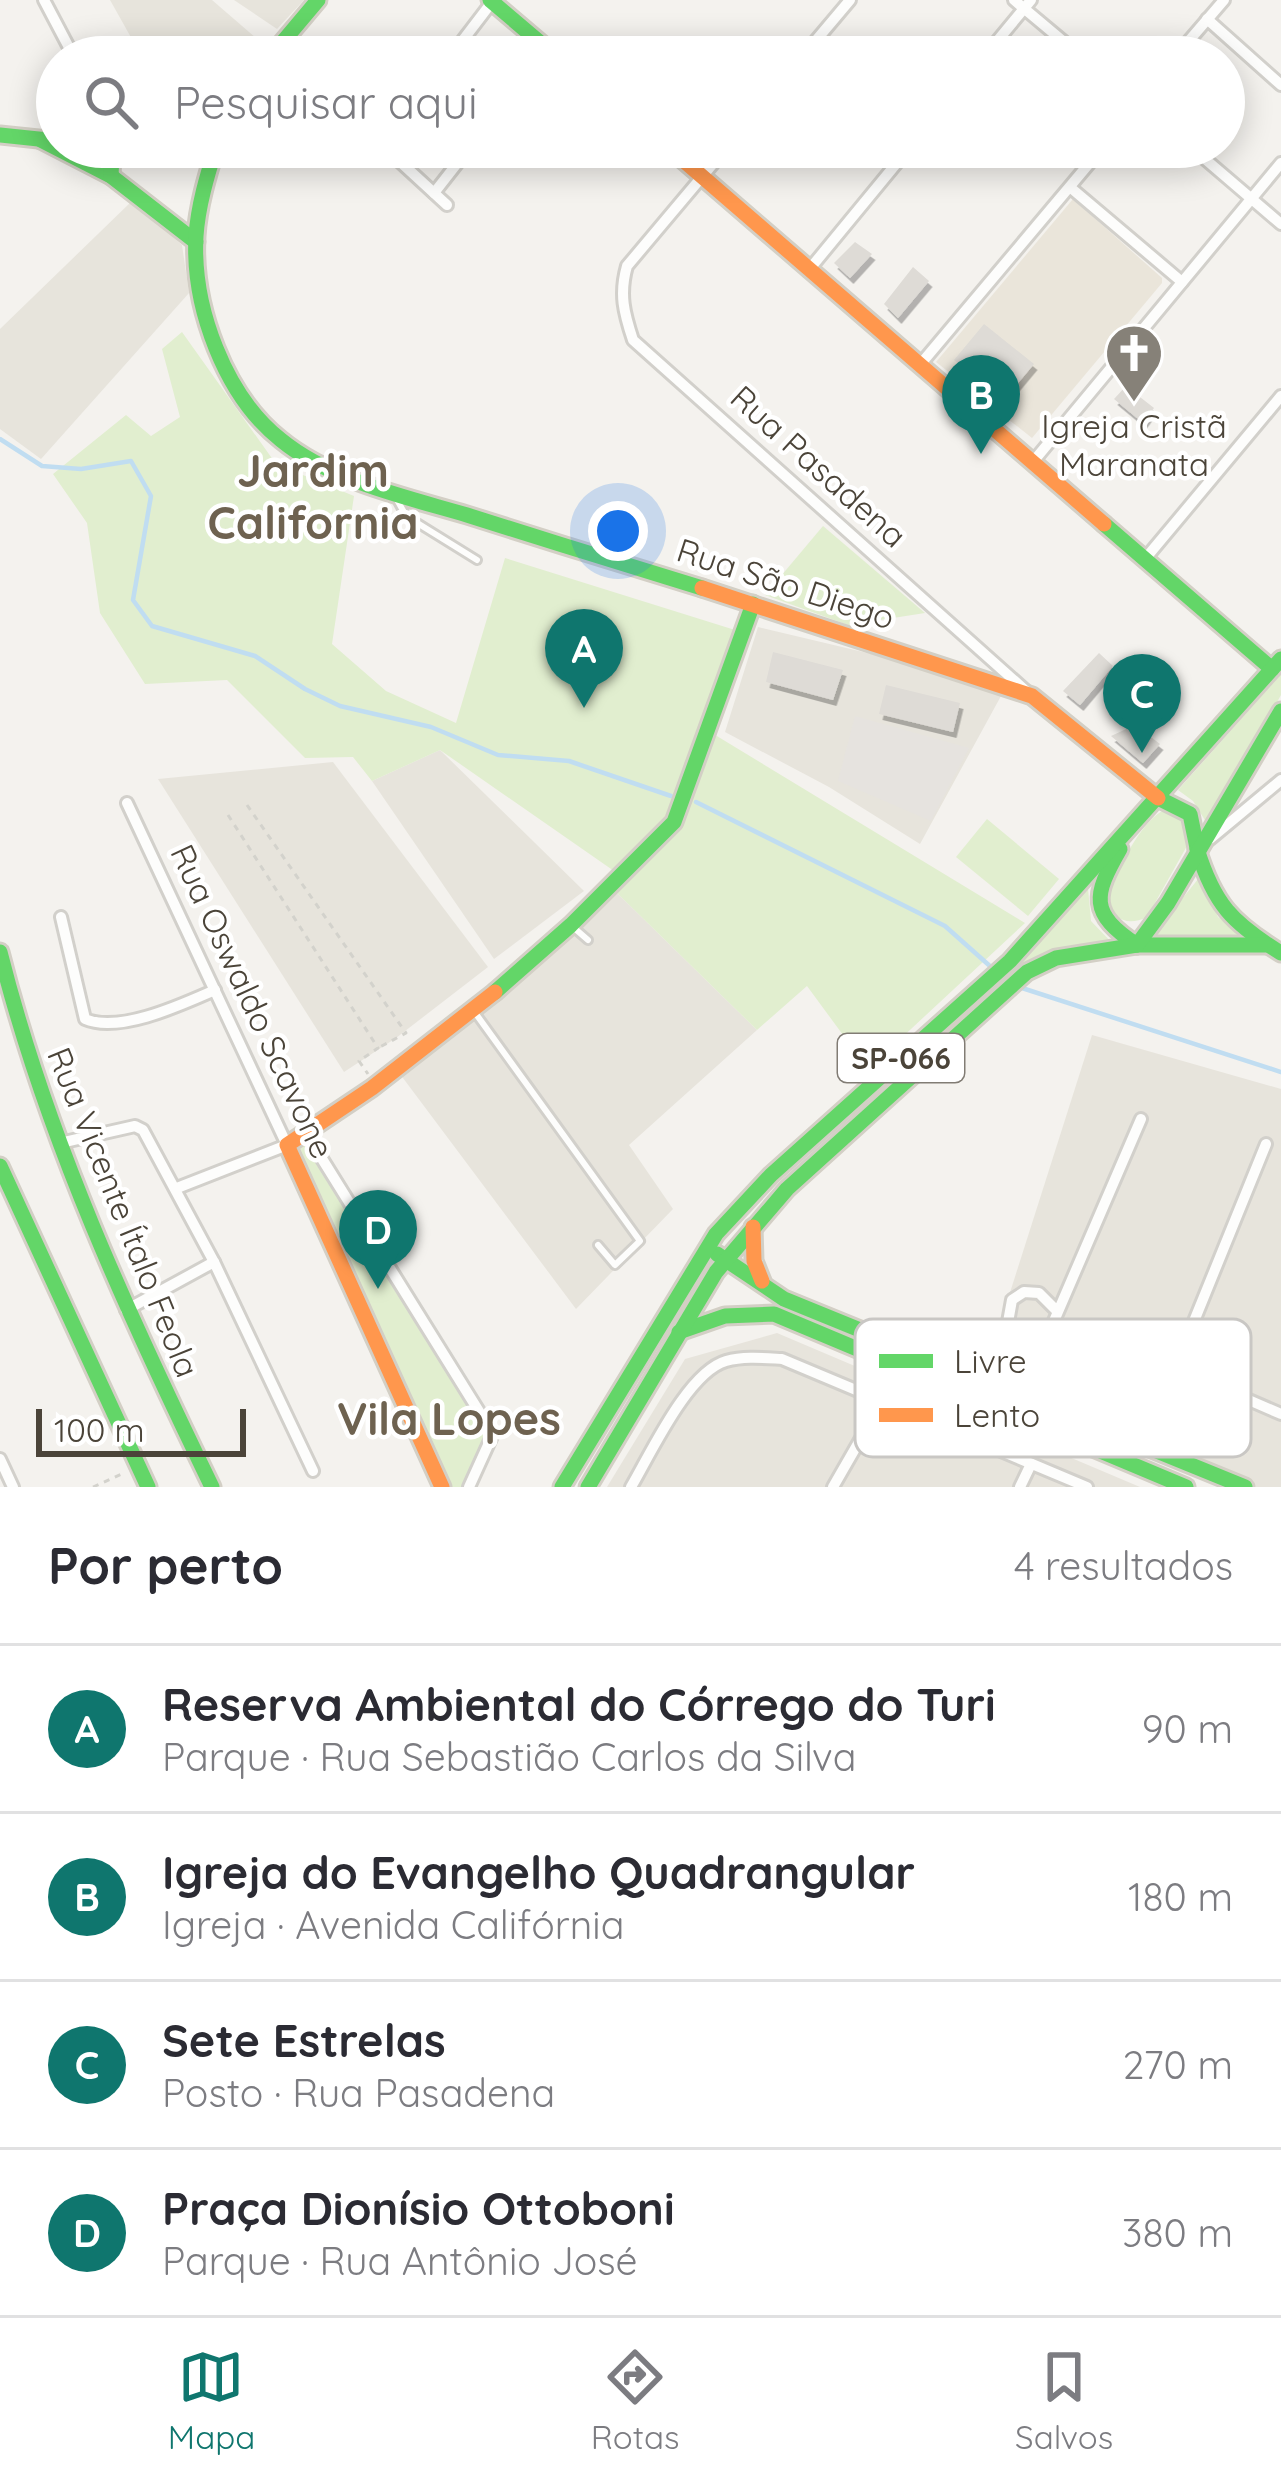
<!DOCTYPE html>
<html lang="pt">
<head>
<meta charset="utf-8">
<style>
	:root { --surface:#fff; --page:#f7f7f7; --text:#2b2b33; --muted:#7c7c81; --line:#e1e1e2; --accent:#0f766e }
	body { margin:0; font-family:Quicksand,sans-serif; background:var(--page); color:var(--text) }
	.scale { position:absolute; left:36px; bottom:30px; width:210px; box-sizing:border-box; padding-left:12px; border:6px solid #4b4439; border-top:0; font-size:33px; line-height:42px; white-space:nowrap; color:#4b4439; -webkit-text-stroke:9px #fff; paint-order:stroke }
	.you { position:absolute; left:618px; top:531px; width:42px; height:42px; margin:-30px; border:9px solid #fff; border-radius:50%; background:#1a73e8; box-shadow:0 0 0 18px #1a73e833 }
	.badge { display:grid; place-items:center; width:78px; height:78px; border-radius:50%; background:var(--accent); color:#fff; font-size:39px; font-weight:700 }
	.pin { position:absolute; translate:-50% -99px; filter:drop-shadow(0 3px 6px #0008) }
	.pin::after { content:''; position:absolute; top:63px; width:42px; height:36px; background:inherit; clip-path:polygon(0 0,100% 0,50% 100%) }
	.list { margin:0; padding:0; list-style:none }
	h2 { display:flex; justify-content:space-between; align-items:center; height:156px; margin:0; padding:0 48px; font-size:51px }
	h2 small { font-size:39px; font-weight:400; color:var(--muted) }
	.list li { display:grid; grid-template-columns:78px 1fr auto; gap:36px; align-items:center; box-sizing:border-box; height:168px; padding:0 48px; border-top:3px solid var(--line) }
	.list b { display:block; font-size:45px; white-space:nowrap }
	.list p { margin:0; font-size:39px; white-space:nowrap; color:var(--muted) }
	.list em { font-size:39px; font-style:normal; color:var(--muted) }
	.icon { flex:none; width:66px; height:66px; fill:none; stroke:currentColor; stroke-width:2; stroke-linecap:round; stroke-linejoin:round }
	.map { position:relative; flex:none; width:1281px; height:1487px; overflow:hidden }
	.search { position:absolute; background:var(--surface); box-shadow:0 6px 30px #0003; left:36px; right:36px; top:36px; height:132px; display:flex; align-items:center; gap:30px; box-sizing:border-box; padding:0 42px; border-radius:66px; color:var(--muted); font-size:45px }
	.sheet { height:828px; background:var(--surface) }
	nav { display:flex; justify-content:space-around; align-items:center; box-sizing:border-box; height:168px; border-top:3px solid var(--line); background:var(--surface); font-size:33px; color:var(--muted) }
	nav a { display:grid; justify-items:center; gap:6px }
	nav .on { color:var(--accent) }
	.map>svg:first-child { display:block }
</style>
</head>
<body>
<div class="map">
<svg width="1281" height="1487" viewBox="0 0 1281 1487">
	<defs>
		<filter id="shadow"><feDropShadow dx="3.5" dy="6" stdDeviation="0" flood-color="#0004"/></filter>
	</defs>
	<rect width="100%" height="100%" fill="#f4f2ee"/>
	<g fill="#e7e4dc">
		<polygon points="110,0 212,0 263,44 253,57 142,57"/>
		<polygon points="234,0 304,0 277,29"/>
		<polygon points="132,201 182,245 189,293 41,459 0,429 0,329"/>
		<polygon points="758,627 880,656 1001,696 920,844 829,787 725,732"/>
		<polygon points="440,750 584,891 494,959 372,781"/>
		<polygon points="333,762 488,967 396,1038 344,1072 158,779"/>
		<polygon points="616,892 757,1030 629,1145 673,1209 576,1309 400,1074 515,983"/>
		<polygon points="1092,1035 1281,1089 1281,1487 1256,1487 985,1371"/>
		<polygon points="777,1333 1140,1487 607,1487 685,1359"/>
	</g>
	<polygon fill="#eae5da" points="1073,199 1162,278 1162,283 1032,438 936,362"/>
	<g fill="#e1eecf">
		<polygon points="182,332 276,464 354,496 332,644 386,691 456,723 505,558 735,630 702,727 1025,923 868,1069 807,986 757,1030 616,892 614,871 440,750 372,781 353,757 305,758 227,680 145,684 100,613 87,523 53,474 126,415 151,436 180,417 162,349"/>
		<polygon points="823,526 925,613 848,625 765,595"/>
		<polygon points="1281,674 1281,695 1208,825 1193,801 1178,790"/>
		<path d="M1165,810L1183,815L1192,837L1147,917C1127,927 1113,919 1105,899C1114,876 1142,818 1165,810Z"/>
		<polygon points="987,819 1059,879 1028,916 956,857"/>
		<polygon points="1199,878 1218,917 1246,939 1151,937"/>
		<polygon points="1088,888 1091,921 1114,945 1018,969 1004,980"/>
		<polygon points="306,1133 493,1434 469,1487 442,1487 287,1145"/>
	</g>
	<polygon fill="#e6e3df" points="855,716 969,748 931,821 838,781"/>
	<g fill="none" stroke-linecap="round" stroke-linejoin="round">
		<g stroke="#c0ddf1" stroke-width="4.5">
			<polyline points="0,439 42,466 81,469 131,461 151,496 133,600 152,626 255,656 305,689 340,706 431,727 498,755 569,761 671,796"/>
			<polyline points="696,802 945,926 991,967"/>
			<polyline points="1022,988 1281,1072"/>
		</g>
	</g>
	<g fill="#dedbd6" filter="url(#shadow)">
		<polygon points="855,242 872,254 850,278 834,263"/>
		<polygon points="913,267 929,281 898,318 884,304"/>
		<polygon points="984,324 1034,364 1004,400 954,360"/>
		<polygon points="1126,386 1154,408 1143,423 1114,399"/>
		<polygon points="773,652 843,670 833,700 766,682"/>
		<polygon points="1099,653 1113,666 1080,705 1063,691"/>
		<polygon points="886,685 960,703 953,732 879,714"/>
		<polygon points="1135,725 1160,744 1143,763 1111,736"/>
	</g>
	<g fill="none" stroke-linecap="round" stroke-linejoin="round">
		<defs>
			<g id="lane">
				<polyline points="395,496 406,516 477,560"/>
				<polyline points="573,927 588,940"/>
				<polyline points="476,1014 640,1241 615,1265 598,1245"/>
			</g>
			<g id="street">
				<polyline points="44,0 74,57"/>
				<polyline points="1014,0 1082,57"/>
				<polyline points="1207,19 1281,85"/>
				<polyline points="450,57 492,2"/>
				<polyline points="802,57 850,0"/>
				<polyline points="984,57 1031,0"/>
				<polyline points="1175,57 1224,0"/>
				<polyline points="384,147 447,205"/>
				<path d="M727,147L627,266C619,294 624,313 633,340L1026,691"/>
				<polyline points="1191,147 1281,224"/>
				<polyline points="1071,188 1182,282"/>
				<polyline points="434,193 470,147"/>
				<polyline points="808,271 910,147"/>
				<polyline points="919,366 1103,147"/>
				<polyline points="1032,463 1281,163"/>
				<polyline points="1145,559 1281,396"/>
				<polyline points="127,803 287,1145 177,1188"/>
				<polyline points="1210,839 1281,780"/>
				<path d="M61,917L85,1019C119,1034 183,1004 215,990"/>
				<polyline points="306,1133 493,1434 469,1487"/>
				<polyline points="60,1143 135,1126 143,1130 214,1262 313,1471"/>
				<polyline points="126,1310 214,1262"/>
				<polyline points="1057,1311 1039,1293 1024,1292 1012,1300 1008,1322 1016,1334 1031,1339 1051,1328 1141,1119"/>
				<polyline points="1051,1328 1175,1368 1281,1414"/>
				<polyline points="1175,1368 1266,1144"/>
				<polyline points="0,1459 13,1487"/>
				<path d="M631,1487C651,1453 688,1372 726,1361C744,1356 764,1358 782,1359L1087,1487"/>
				<polyline points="833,1487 883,1400"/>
				<polyline points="1020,1487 1031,1464"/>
			</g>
			<g id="fast">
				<polyline points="490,0 557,57"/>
				<polyline points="270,57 318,0"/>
				<polyline points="0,135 48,140"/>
				<polyline points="41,140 111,176 196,242"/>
				<path d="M216,147C207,176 198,206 196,236C192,307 225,396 281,440C331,481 406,497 467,515C545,540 624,564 702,588"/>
				<polyline points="111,176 112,154 117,147"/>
				<polyline points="1104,524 1272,669"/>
				<polyline points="1158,798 1190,814 1197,848"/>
				<path d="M1120,849C1093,896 1089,913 1137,945"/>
				<path d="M1197,849C1214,904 1232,923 1281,953"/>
				<polyline points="1137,945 1265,945"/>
				<path d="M0,952C47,1139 128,1314 212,1487"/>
				<polyline points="495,992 571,925 674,822 753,604"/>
				<polyline points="0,1166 148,1487"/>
				<polyline points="717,1254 784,1299 1245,1487"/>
				<polyline points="679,1332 725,1316 774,1314 1186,1487"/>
				<polyline points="562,1487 716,1234 771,1175 1010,961 1281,659"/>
				<polyline points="588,1487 716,1272 787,1189 1027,972 1056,958 1137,945 1168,903 1281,711"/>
			</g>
			<g id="slow">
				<polyline points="668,147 1104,524"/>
				<polyline points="702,588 1032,696 1158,798"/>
				<polyline points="753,1227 754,1261 762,1281"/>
				<polyline points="442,1487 287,1145 372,1088 495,992"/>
			</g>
		</defs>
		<use href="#lane" stroke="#d2d0cb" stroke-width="12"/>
		<use href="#street" stroke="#d2d0cb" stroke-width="16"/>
		<use href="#fast" stroke="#d3cfc5" stroke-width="21"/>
		<use href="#slow" stroke="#d3cfc5" stroke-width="21"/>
		<g stroke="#d3d2cc" stroke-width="3" stroke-dasharray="6 6" stroke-linecap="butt">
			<polyline points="247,805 406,1033 378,1048"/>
			<polyline points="228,815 378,1048 359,1061 368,1074"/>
			<polyline points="93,1487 124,1473"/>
		</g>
		<use href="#lane" stroke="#fdfdfc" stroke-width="6"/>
		<use href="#street" stroke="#fdfdfc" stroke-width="10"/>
		<use href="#fast" stroke="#63d668" stroke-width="15"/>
		<use href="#slow" stroke="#ff974d" stroke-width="15"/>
	</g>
	<defs>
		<symbol id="church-pin" viewBox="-11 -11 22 30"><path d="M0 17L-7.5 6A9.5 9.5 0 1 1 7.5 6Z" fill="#868178" stroke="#fff"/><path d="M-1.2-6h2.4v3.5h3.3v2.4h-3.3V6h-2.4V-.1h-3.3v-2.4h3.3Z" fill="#fff"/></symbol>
	</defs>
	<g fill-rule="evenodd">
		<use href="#church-pin" x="1101" y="320" width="66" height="90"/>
	</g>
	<g text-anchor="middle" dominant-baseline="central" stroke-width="9" stroke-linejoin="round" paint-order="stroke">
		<rect fill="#fff" stroke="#817c74" stroke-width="3" x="838" y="1034" width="126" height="48" rx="9"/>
		<g font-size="30" font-weight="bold" fill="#4b4439">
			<text x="901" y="1058">SP-066</text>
		</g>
		<g font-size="33" fill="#4b4439" stroke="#fff">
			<text x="1134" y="425">Igreja Cristã<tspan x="1134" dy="38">Maranata</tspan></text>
		</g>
		<g font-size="33" fill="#4b4439" stroke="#fff">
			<text transform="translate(819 466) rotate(42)">Rua Pasadena</text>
			<text transform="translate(786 583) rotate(18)">Rua São Diego</text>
			<text transform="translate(253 1001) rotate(65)">Rua Oswaldo Scavone</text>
			<text transform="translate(124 1212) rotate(68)">Rua Vicente Ítalo Feola</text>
		</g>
		<g font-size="45" font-weight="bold" fill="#6e6250" stroke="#fff">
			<text x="313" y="470">Jardim<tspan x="313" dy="52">California</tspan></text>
			<text x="449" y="1418">Vila Lopes</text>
		</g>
	</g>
	<rect x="855" y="1319" width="396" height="138" rx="18" fill="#fff" stroke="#c9c7c4" stroke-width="3"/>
	<rect x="879" y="1354" width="54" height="14" fill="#63d668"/>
	<rect x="879" y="1408" width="54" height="14" fill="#ff974d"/>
	<g font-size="33" fill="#4b4439">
		<text x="954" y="1373">Livre</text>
		<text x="954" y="1427">Lento</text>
	</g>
</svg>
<div class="scale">100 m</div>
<div class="you"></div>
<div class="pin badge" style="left:584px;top:708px">A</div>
<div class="pin badge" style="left:981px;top:454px">B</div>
<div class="pin badge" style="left:1142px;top:753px">C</div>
<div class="pin badge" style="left:378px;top:1289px">D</div>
<div class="search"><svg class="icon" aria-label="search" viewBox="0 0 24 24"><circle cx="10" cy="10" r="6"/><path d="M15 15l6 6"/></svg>Pesquisar aqui</div>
</div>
<section class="sheet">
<h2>Por perto<small>4 resultados</small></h2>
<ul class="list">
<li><span class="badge">A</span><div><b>Reserva Ambiental do Córrego do Turi</b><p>Parque · Rua Sebastião Carlos da Silva</p></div><em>90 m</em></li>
<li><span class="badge">B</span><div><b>Igreja do Evangelho Quadrangular</b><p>Igreja · Avenida Califórnia</p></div><em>180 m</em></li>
<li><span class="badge">C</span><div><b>Sete Estrelas</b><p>Posto · Rua Pasadena</p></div><em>270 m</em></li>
<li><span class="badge">D</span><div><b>Praça Dionísio Ottoboni</b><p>Parque · Rua Antônio José</p></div><em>380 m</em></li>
</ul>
</section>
<nav>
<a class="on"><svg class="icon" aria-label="map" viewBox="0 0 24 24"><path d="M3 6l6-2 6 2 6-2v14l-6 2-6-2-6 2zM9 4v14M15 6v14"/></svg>Mapa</a>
<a><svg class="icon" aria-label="directions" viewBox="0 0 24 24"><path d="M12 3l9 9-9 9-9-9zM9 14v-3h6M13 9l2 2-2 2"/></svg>Rotas</a>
<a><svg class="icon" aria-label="saved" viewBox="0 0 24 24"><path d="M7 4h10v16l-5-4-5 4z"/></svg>Salvos</a>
</nav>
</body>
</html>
